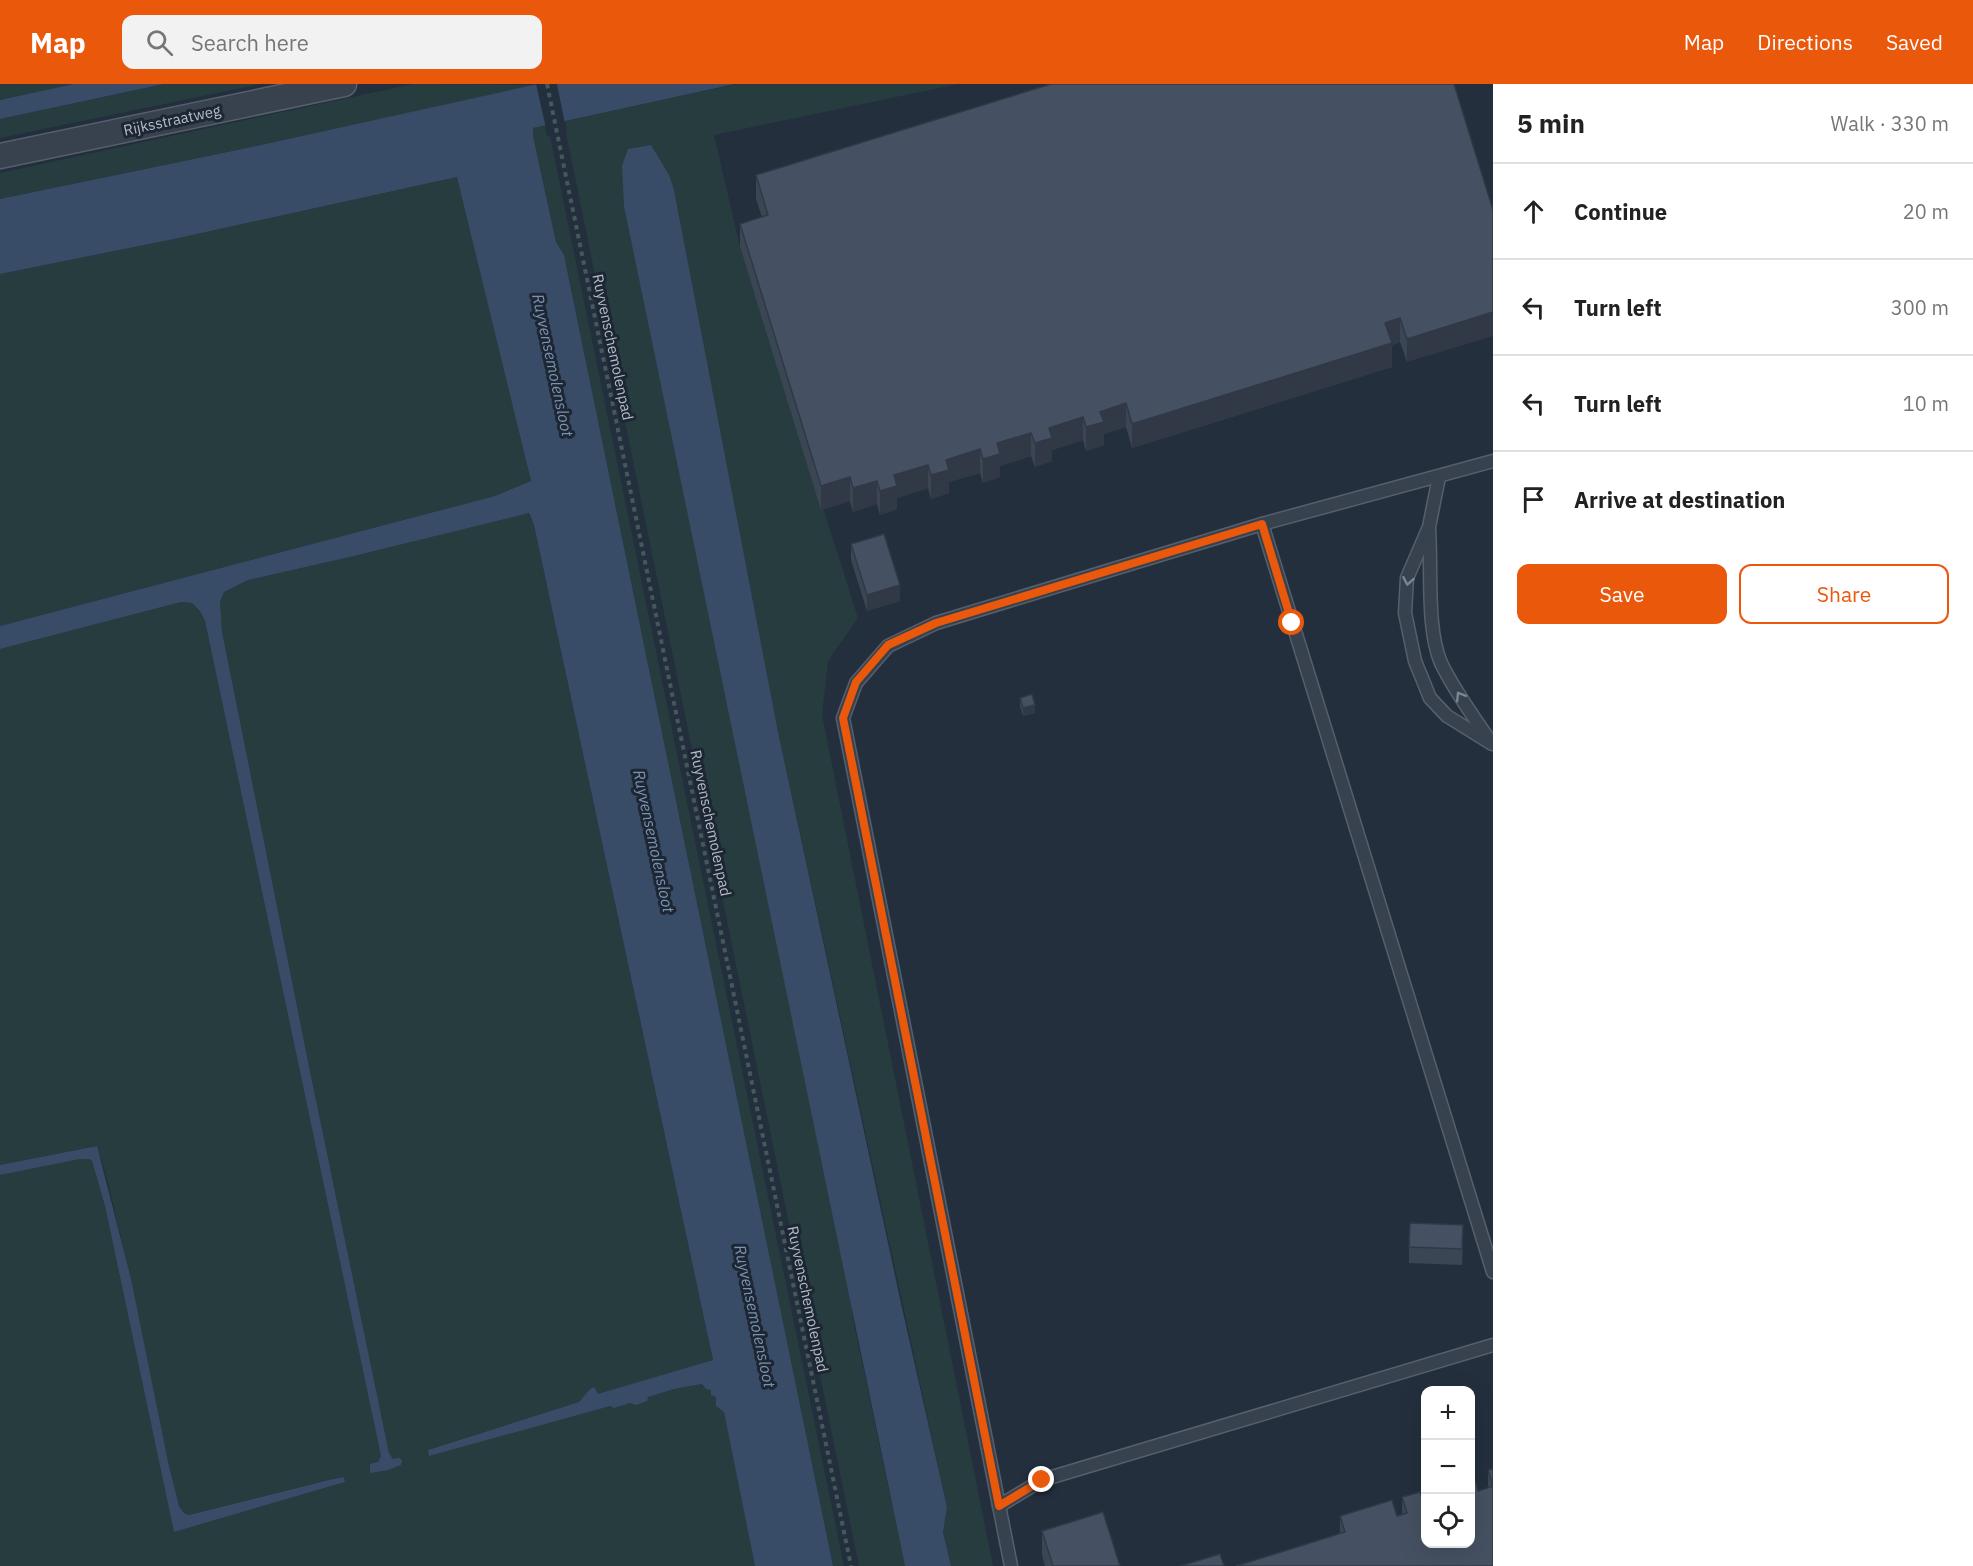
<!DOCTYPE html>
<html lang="en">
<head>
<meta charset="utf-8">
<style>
	:root { --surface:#fff; --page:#f2f2f2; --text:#222; --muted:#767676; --line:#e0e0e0; --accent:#ea580c }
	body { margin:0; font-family:"IBM Plex Sans",sans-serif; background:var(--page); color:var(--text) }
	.controls { position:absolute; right:18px; bottom:18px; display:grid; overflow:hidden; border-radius:12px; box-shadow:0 6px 24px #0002 }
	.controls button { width:54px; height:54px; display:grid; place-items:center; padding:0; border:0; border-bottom:2px solid var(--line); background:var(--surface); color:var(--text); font:30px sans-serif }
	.stop { position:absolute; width:18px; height:18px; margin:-14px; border:4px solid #ea580c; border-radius:50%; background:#fff }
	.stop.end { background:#ea580c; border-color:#fff; box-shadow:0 2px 6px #0008 }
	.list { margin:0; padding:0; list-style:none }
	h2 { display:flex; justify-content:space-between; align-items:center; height:78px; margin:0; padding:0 24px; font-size:26px }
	h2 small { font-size:20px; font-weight:400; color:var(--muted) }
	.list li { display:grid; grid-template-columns:39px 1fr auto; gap:18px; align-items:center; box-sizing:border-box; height:96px; padding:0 24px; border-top:2px solid var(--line) }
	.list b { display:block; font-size:22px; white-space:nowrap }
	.list em { font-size:20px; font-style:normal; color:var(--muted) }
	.actions { display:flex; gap:12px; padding:18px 24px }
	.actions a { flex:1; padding:14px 0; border:2px solid var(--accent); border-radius:12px; text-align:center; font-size:21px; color:var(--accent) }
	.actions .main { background:var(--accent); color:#fff }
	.icon { flex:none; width:33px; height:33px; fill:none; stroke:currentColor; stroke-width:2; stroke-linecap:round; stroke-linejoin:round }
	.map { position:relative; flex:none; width:1493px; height:1482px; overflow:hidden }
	header { display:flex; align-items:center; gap:36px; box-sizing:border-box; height:84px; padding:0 30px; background:var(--accent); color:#fff }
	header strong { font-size:28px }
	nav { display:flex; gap:33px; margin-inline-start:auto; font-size:21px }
	.search { width:420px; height:54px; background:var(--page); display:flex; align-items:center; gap:15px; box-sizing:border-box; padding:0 21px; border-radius:12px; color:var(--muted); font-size:22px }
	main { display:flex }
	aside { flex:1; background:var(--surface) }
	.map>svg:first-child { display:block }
</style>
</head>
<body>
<header>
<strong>Map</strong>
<div class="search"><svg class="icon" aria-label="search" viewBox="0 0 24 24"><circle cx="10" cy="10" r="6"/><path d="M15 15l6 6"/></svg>Search here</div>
<nav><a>Map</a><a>Directions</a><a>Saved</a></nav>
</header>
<main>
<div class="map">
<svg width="1493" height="1482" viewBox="0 0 1493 1482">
	<rect width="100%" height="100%" fill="#242f3e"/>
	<g fill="#263c3f">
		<polygon points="0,0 76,0 0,16"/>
		<polygon points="165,0 261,0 0,54 0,35"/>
		<polygon points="413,0 536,1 247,64 0,115 0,89"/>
		<polygon points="737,0 958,0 714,51 740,163 858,534 828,577 822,631 993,1482 951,1482 943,1448 947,1423 778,648 674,106 854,1240 905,1482 859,1482 566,49 567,48 565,37"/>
		<polygon points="545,41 547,52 550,52 844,1482 833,1482 564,171 556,158 533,52 533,44"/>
		<polygon points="458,93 531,397 495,412 0,542 0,190 174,155"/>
		<path d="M528,429L534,441L713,1276L598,1311L594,1303L590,1305L579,1318L428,1366L610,1322L614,1323L674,1305L702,1300L711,1306L713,1312L716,1313L724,1327L755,1482H0V1091L80,1075H89L92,1077L105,1122L174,1448L345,1398L344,1393L329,1396L189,1431C174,1425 173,1396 169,1382C150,1305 138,1227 120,1150C113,1121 108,1090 96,1062L0,1081V565L181,518L192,519L200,527L205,537L381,1372L378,1378L393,1375L389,1369L310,987L222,548L220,518L224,508L248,496L354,472Z"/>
	</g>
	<g fill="#394c67">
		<polygon points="74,0 164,0 0,35 0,16"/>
		<polygon points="538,0 735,0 533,44 533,52 556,158 564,171 833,1482 755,1482 724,1328 716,1322 716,1313 711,1311 711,1306 706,1305 702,1300 674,1305 648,1313 647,1317 636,1321 630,1319 614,1324 610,1322 429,1372 428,1366 579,1318 590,1305 594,1303 598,1310 713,1276 534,441 529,429 354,472 248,496 224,508 220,518 222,548 310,987 389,1369 393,1375 399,1374 402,1376 401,1381 388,1386 371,1389 370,1387 370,1380 378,1378 381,1372 205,537 200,527 192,519 181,518 0,565 0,542 495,412 531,397 457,93 174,155 0,190 0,115 247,64"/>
		<polygon points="651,61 669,91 674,106 778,648 902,1224 947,1423 943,1448 951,1482 905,1482 624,122 622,82 628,65"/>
		<polygon points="97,1062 131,1195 168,1378 179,1422 184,1429 189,1431 329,1396 344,1393 345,1398 174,1448 105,1122 92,1077 89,1075 80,1075 0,1091 0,1081"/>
	</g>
	<polygon fill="#242f3e" points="536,0 557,0 565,40 546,44"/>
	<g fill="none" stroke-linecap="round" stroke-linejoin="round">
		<defs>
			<g id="lane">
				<polyline points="1439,393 1429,443 1407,494 1405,529 1415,577 1430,614 1447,632 1492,660"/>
				<polyline points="1262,440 1493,1188"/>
				<path d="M1429,446C1432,485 1426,544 1441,579C1454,606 1473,632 1490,657"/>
				<polyline points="999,1422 1042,1396 1493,1261"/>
				<polyline points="1011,1482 843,634 856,599 888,562 936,539 1262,440 1493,377"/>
			</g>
			<polyline id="street" points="0,72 344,0"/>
		</defs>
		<use href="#lane" stroke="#565f6c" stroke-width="15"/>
		<use href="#street" stroke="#565f6c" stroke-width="27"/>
		<polyline stroke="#44595c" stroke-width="4" stroke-dasharray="4.5 4.5" stroke-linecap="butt" points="547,0 851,1482"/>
		<use href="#lane" stroke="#38414e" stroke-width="12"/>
		<use href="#street" stroke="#38414e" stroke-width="24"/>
	</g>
	<g fill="#3b4654">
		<polygon points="1454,0 1407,278 1400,258 1392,261 1392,283 1132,364 1126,343 1104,350 1104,361 1086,367 1083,356 1052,366 1052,377 1035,383 1031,372 1000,382 1000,393 983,399 980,389 949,398 949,409 931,415 928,404 897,414 897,425 880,431 877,420 853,428 850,417 821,426 740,163 740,140 762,133 756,115 756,91"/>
		<polygon points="851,460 900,517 867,527 851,476"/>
		<polygon points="1020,614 1035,629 1023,632 1020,622"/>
		<polygon points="1463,1157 1462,1181 1409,1179 1409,1163"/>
		<polygon points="1493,1385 1493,1482 1340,1450 1340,1432 1397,1432 1402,1430 1402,1413 1425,1423 1488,1404 1488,1386"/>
		<polygon points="1042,1447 1120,1482 1045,1482 1042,1471"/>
	</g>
	<g fill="#303945">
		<polygon points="1493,228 1493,252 1407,278 1407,255"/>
		<polygon points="1400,234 1400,258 1392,261 1392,283 1132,364 1132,340 1385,239"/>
		<polygon points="1126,319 1126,343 1104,350 1104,361 1086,367 1086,343 1100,328"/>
		<polygon points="1083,333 1083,356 1052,366 1052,377 1035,383 1035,359 1049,344"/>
		<polygon points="1031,349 1031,372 1000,382 1000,393 983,399 983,375 997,359"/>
		<polygon points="980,365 980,389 949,398 949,409 931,415 931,391 946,376"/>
		<polygon points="928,381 928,404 897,414 897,425 880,431 880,407 894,391"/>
		<polygon points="850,393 850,417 821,426 821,402"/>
		<polygon points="877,397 877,420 853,428 853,404"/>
		<polygon points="900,501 900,517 867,527 867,511"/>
		<polygon points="1035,621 1035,629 1023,632 1023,624"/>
	</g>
	<g fill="#455162" stroke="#303945" stroke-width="1.5">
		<polygon points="1051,0 1454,0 1493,126 1493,228 1407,255 1400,234 1385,239 1392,259 1132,340 1126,319 1100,328 1104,338 1086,343 1083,333 1049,344 1052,354 1035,359 1031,349 997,359 1000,370 983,375 980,365 946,376 949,386 931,391 928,381 894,391 897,402 880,407 877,397 853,404 850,393 821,402 740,140 768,131 756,91"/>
		<polygon points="884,450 900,501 867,511 851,460"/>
		<polygon points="1032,610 1035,621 1023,624 1020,614"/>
		<polygon points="1410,1139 1463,1141 1462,1165 1409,1163"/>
		<polygon points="1493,1385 1493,1482 1236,1482 1345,1448 1340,1432 1392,1416 1397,1432 1407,1429 1402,1413 1420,1408 1425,1423 1425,1460 1470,1460 1470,1390 1473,1389 1478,1407 1493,1402 1488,1386"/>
		<polygon points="1103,1428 1120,1482 1053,1482 1042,1447"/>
		<polygon points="1220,1470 1224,1482 1180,1482"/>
	</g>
	<defs><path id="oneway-chevron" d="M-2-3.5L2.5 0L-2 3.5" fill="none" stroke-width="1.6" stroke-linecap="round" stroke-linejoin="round" transform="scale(1.5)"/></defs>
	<g stroke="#7c8592">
		<use href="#oneway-chevron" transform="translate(1408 497) rotate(100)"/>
		<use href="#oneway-chevron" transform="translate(1460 612) rotate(-122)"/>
	</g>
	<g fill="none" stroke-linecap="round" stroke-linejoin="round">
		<polyline stroke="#ea580c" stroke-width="8" points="1042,1396 999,1422 843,634 856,598 888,561 936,539 1262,440 1292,539"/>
	</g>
	<g text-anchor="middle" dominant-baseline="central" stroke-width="6" stroke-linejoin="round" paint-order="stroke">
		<g font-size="15" fill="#b4bcc9" stroke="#1d2633">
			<text transform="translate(172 36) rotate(-12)">Rijksstraatweg</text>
			<text transform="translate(613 263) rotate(78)">Ruyvenschemolenpad</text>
			<text transform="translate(711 739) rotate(78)">Ruyvenschemolenpad</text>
			<text transform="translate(808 1215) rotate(78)">Ruyvenschemolenpad</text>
		</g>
		<g font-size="16" font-style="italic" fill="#7c92b1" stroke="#1d2633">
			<text transform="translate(553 281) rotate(78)">Ruyvensemolensloot</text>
			<text transform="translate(654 757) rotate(78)">Ruyvensemolensloot</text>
			<text transform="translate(755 1232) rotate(78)">Ruyvensemolensloot</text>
		</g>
	</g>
</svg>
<div class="controls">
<button>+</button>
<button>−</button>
<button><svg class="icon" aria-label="locate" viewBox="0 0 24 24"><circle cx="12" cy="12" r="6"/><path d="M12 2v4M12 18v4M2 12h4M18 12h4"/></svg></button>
</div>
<div class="stop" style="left:1292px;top:539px"></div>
<div class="stop end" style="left:1042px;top:1396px"></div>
</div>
<aside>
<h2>5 min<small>Walk · 330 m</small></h2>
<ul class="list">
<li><svg class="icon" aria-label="ahead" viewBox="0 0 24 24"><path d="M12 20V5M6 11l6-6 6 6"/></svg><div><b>Continue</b></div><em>20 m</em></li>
<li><svg class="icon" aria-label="left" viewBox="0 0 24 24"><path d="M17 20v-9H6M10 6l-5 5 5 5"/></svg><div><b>Turn left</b></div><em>300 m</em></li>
<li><svg class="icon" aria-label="left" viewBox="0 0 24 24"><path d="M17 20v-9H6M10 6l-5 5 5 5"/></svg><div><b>Turn left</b></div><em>10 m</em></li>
<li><svg class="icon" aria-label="arrive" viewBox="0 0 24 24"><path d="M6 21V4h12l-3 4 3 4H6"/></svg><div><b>Arrive at destination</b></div></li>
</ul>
<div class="actions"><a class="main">Save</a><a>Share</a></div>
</aside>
</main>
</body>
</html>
